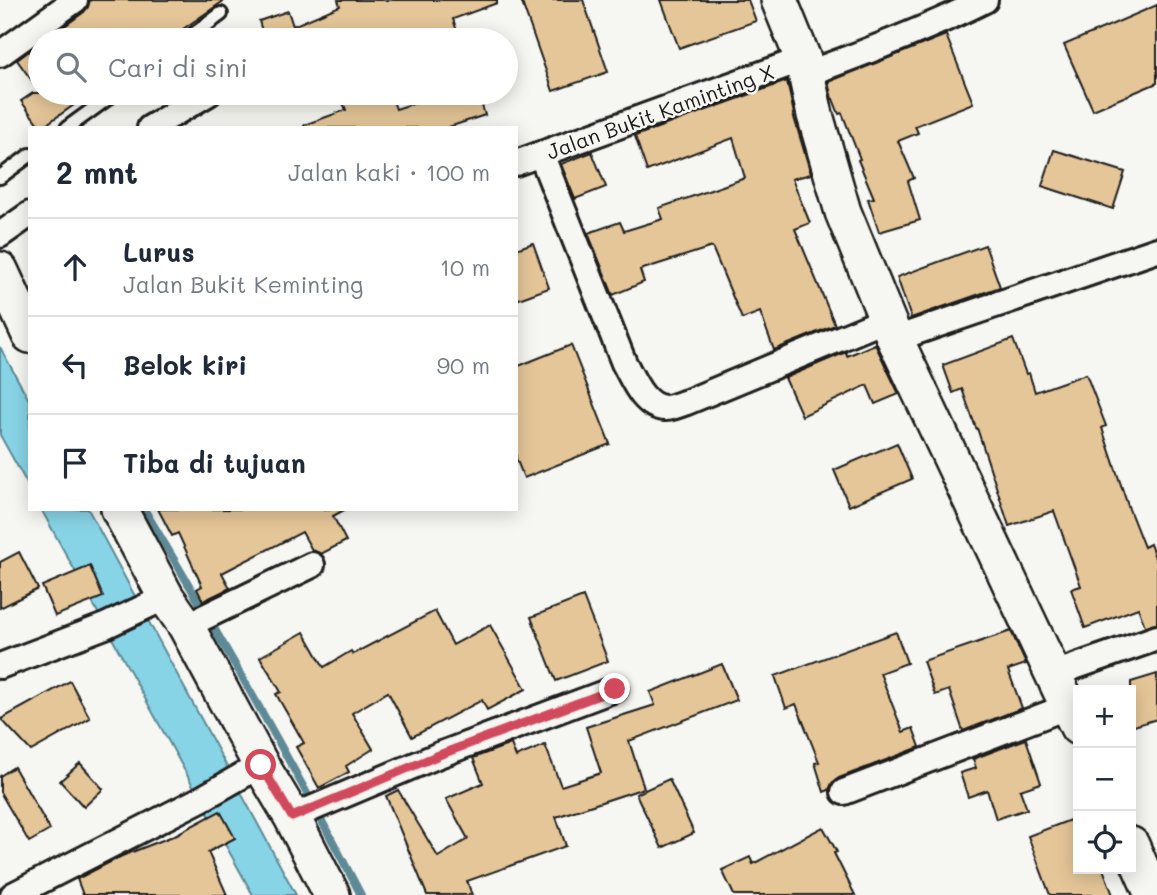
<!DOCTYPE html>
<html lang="id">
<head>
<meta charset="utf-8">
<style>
	:root { --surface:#fff; --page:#f2f2f3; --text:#1f2937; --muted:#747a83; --line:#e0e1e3 }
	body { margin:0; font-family:Mali,sans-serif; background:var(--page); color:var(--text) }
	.controls { position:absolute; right:21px; bottom:21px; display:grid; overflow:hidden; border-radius:0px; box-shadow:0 4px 18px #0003 }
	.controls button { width:63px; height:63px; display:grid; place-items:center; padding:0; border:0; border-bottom:2px solid var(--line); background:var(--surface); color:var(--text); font:35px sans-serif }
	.stop { position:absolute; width:21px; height:21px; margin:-16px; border:5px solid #d1495b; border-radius:50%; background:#fff }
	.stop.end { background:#d1495b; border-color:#fff; box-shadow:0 2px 7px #0008 }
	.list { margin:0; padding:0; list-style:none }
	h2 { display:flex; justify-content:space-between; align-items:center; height:91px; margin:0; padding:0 28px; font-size:30px }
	h2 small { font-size:23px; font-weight:400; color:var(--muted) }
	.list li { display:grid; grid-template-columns:46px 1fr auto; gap:21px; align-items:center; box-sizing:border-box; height:98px; padding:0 28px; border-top:2px solid var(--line) }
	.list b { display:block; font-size:26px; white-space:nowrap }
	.list p { margin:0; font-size:23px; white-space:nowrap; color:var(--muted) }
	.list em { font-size:23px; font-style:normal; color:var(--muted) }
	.icon { flex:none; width:38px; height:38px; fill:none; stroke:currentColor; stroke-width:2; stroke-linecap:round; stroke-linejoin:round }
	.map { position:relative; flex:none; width:1157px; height:895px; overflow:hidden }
	.search { position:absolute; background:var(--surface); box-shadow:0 4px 18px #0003; left:28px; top:28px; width:490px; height:77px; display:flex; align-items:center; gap:18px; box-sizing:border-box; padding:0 24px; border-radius:38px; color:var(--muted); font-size:26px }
	.panel { position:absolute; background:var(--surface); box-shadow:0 4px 18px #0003; left:28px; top:126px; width:490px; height:385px; border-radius:0px }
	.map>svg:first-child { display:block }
</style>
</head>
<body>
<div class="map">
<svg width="1157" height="895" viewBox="0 0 1157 895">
	<rect width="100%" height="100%" fill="#f6f6f2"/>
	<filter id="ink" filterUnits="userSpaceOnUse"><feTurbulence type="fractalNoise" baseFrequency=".0143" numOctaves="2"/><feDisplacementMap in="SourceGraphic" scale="14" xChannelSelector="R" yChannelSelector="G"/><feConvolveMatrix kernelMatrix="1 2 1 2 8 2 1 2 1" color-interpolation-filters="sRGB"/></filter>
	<g filter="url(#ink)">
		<g fill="#88d4e7" stroke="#5d8a96" stroke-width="2">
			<polygon points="0,347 30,402 30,489 0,435"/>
			<polygon points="41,509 88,509 296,895 253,895"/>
		</g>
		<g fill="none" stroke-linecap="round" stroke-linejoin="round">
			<path stroke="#5d8a96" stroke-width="8" d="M144,509C220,636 293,764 361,895"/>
		</g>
		<g fill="#e5c698" stroke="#1c1c1c" stroke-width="2">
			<polygon points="90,0 225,0 167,40 54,40 51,36 84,12 88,7"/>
			<polygon points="338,0 497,0 497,3 453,19 460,40 259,40 264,38 259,21 288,11 293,26 340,6"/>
			<polygon points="521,0 583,0 608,72 553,91"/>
			<polygon points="661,0 748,0 756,21 679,48"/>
			<polygon points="1157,5 1157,83 1093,110 1064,45"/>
			<polygon points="946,35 973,103 915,126 918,133 898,141 914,178 908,181 920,220 879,232 868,199 874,198 858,160 860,159 842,113 839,114 833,99 832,99 828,82"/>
			<polygon points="40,43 40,92 17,60"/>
			<polygon points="787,81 794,114 793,114 811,174 792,179 810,223 795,229 835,325 774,350 760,312 742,319 712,247 640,270 644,282 613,295 588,233 620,222 624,231 663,219 659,208 745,178 733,138 647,171 635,136"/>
			<polygon points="33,93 91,93 41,128 21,101"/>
			<polygon points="339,93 390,93 396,109 445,93 478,93 485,115 446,128 304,128 304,125 346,110"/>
			<polygon points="1054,150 1125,172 1113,209 1042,186"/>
			<polygon points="592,152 606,187 575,199 561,164"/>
			<polygon points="533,243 549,288 516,300 516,249"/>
			<polygon points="985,245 1000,287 911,318 897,277"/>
			<polygon points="1013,339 1026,374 1029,373 1035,392 1086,374 1106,426 1102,428 1129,509 1144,547 1150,544 1157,563 1157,624 1145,626 1138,608 1085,628 1071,589 1081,586 1054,511 1009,526 977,428 976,428 962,389 953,393 943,365"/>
			<polygon points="875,344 899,394 875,404 867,385 802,416 785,378 846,352 847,356"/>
			<polygon points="571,345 610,444 524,478 516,458 516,367"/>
			<polygon points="897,443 912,479 849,506 834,470"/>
			<polygon points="158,509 346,509 333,516 346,541 321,554 312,550 302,532 222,573 230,588 203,601 197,589 202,586 178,533 172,536"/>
			<polygon points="19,552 38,589 0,608 0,562"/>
			<polygon points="90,566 103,597 55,616 42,586"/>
			<polygon points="583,597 608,661 556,681 531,617"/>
			<polygon points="435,611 453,645 490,625 526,689 487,710 482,700 412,737 388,692 352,713 373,749 346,766 349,772 319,788 296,747 304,743 276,694 281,692 260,657 304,632 324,667 351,651 353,654"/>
			<polygon points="1011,631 1026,664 1008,670 1022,708 963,731 949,690 935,695 923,661"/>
			<polygon points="896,632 907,663 880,673 903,732 913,728 920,747 839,778 832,783 829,790 824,792 815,763 819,762 796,704 786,708 775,676"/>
			<polygon points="722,664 737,700 629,741 644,788 556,817 566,846 467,881 472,895 427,895 386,796 398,790 438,857 468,839 446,799 483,783 473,758 511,744 516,757 545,745 561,786 601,773 586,727 655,705 650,692"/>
			<polygon points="1157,674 1157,719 1131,727 1131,682"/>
			<polygon points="70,681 90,718 31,751 1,719"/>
			<polygon points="1026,739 1041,783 1020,790 1027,809 996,819 987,790 968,797 960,773 976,768 973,759"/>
			<polygon points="80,763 103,789 84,807 60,781"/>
			<polygon points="14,767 50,830 29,842 0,792 0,776"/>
			<polygon points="669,779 694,833 662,848 636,794"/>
			<polygon points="220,811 235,838 208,852 227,895 83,895 77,879 122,856 173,836"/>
			<polygon points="1078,817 1078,869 1103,869 1113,895 1050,895 1028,836"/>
			<polygon points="823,827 837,852 834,853 855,895 734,895 722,870 750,857 753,864"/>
		</g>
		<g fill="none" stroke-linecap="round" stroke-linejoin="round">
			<defs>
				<g id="lane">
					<polyline points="186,40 221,14"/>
					<polyline points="67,128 115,93"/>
					<polyline points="0,177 30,155"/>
				</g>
				<g id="street">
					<polyline points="0,54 75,0"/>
					<path d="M806,74C867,52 927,29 985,0"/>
					<polyline points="150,128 209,93"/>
					<path d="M541,154L624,363C633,379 643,407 665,408C672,408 680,404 687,402L887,319"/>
					<polyline points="516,163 803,59"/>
					<polyline points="0,235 30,214"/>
					<polyline points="895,339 1157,250"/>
					<polyline points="186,626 312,565"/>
					<polyline points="0,666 105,626 166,597"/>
					<polyline points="1054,674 1157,638"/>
					<polyline points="844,792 1069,706"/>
					<polyline points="292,817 439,755 615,689"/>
					<polyline points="13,895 201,799 261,765"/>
				</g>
				<g id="secondary">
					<polyline points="779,0 803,59 815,115 843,212 895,339 1078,727"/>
					<polyline points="0,270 30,335"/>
					<polyline points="119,509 166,597 186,626 261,765 292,817 332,895"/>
					<polyline points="1131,845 1153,895"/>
				</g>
			</defs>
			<use href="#lane" stroke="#1c1c1c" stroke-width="18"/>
			<use href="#street" stroke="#1c1c1c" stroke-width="30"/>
			<use href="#secondary" stroke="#1c1c1c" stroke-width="40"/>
			<use href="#lane" stroke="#f6f6f2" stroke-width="12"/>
			<use href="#street" stroke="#f6f6f2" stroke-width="24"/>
			<use href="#secondary" stroke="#f6f6f2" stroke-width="35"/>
		</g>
	</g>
	<g fill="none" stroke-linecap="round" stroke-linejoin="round" filter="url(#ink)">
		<polyline stroke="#d1495b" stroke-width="9" points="261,765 292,817 439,755 615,689"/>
	</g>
	<g text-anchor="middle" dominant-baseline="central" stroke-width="5" stroke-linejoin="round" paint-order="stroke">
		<g font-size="21" fill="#1c1c1c" stroke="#f6f6f2">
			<text transform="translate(660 111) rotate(-20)">Jalan Bukit Kaminting X</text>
		</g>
	</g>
</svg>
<div class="controls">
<button>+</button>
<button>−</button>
<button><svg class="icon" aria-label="locate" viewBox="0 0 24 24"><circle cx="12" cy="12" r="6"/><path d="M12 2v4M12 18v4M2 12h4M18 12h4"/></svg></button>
</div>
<div class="stop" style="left:261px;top:765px"></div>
<div class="stop end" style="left:615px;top:689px"></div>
<div class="search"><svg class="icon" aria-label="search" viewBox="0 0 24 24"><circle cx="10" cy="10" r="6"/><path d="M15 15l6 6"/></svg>Cari di sini</div>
<section class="panel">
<h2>2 mnt<small>Jalan kaki · 100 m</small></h2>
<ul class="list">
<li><svg class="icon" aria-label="ahead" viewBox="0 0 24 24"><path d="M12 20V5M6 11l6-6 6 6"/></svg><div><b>Lurus</b><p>Jalan Bukit Keminting</p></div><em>10 m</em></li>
<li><svg class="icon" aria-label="left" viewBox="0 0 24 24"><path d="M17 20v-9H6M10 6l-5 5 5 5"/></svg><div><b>Belok kiri</b></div><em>90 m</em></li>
<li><svg class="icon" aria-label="arrive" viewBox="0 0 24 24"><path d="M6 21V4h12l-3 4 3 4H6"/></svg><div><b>Tiba di tujuan</b></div></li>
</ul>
</section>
</div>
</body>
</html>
